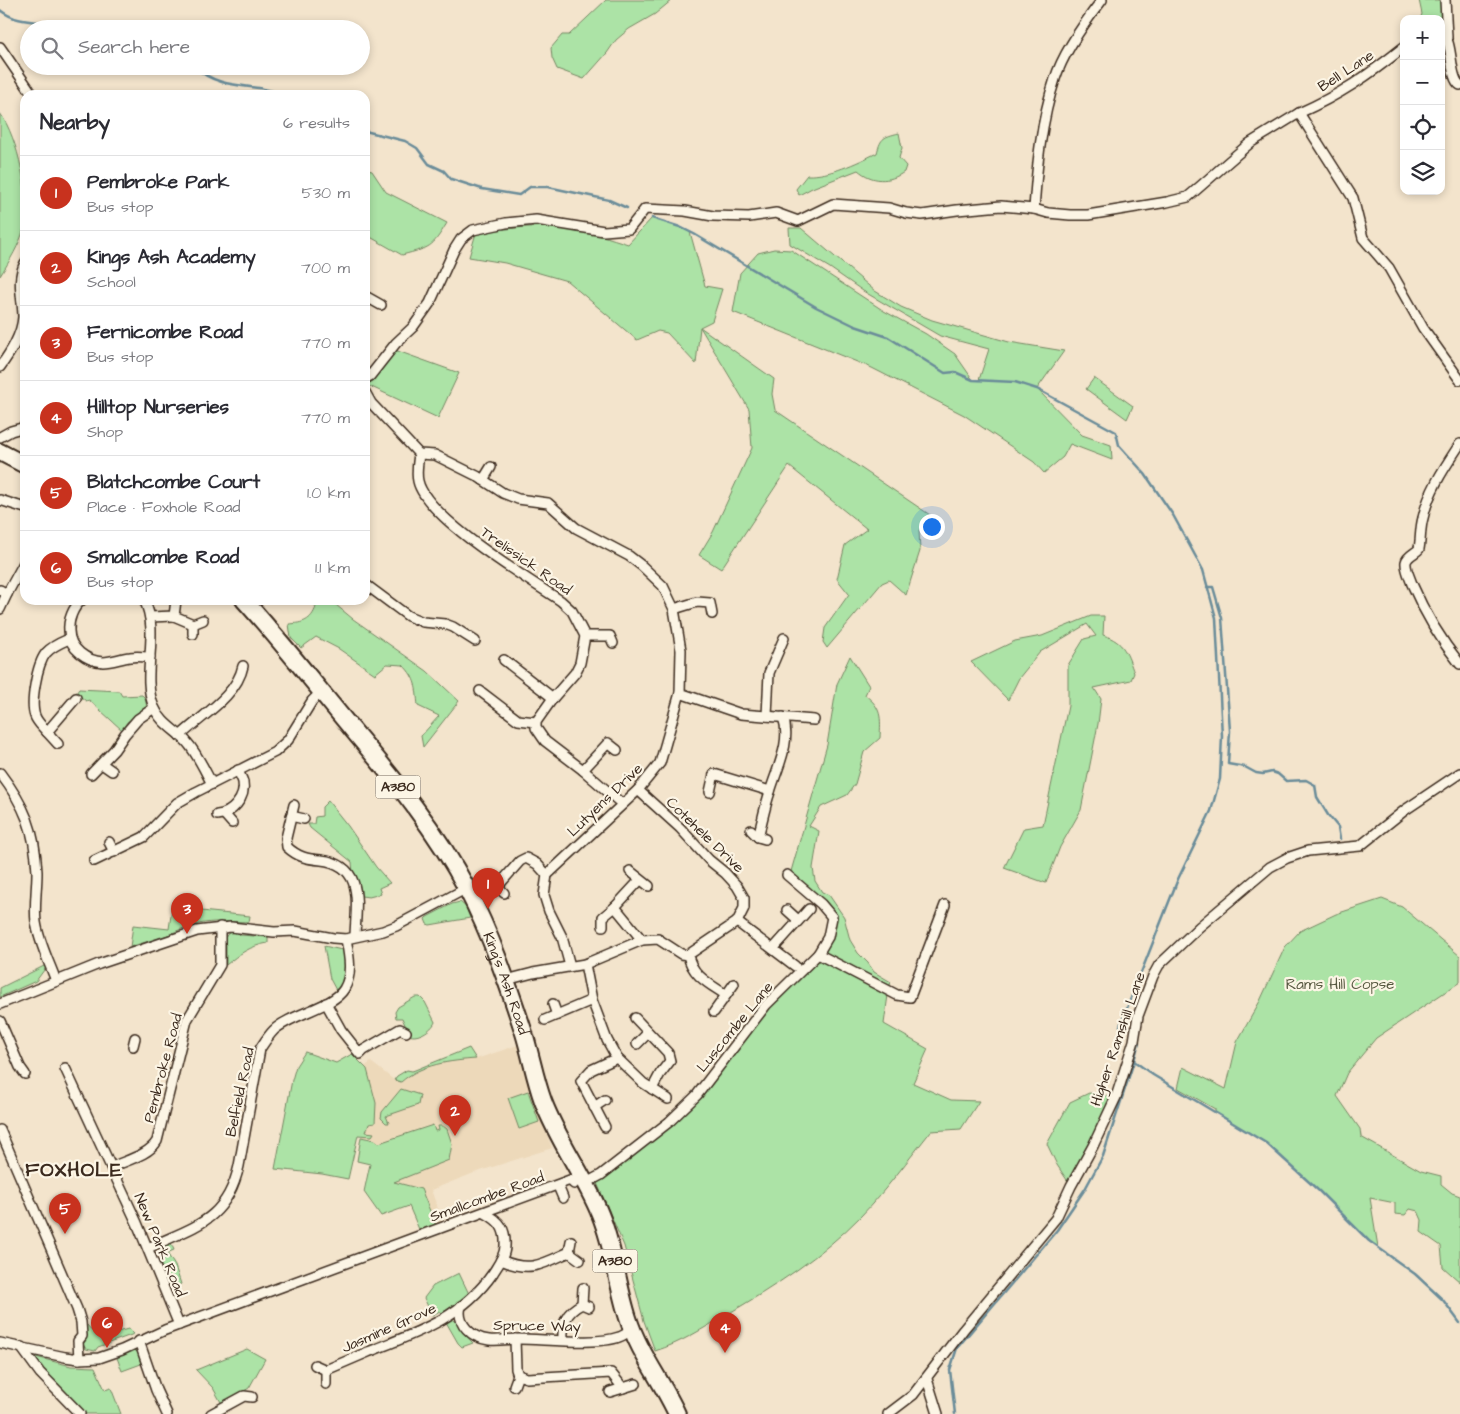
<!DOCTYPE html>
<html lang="en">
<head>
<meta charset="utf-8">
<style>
	:root { --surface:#fff; --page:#f7f7f7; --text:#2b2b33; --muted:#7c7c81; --line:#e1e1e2; --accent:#c8321e }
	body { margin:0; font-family:"Architects Daughter",sans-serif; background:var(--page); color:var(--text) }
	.controls { position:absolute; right:15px; top:15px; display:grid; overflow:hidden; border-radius:10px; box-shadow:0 2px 8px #0003 }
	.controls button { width:45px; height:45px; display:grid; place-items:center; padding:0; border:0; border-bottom:1px solid var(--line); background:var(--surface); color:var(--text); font:25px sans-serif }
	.you { position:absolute; left:931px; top:526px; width:18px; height:18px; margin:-12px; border:4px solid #fff; border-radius:50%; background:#1a73e8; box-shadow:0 0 0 8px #1a73e833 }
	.badge { display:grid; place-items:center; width:32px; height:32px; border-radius:50%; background:var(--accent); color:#fff; font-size:16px; font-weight:700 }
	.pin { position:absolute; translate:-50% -41px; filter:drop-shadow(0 1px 2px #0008) }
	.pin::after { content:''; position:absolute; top:26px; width:18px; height:15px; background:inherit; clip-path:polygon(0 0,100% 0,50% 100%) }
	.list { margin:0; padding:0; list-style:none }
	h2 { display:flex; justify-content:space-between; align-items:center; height:65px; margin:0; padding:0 20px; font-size:21px }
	h2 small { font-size:16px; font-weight:400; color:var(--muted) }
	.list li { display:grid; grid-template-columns:32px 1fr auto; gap:15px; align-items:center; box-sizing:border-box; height:75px; padding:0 20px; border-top:1px solid var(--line) }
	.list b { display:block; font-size:19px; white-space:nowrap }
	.list p { margin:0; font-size:16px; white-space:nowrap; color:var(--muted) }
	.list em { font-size:16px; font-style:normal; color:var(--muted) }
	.icon { flex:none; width:28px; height:28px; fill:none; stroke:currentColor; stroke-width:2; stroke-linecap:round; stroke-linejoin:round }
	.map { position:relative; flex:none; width:1460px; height:1414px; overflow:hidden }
	.search { position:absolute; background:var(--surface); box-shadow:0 2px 8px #0003; left:20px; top:20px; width:350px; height:55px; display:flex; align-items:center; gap:12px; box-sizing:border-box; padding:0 18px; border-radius:28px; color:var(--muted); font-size:19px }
	.panel { position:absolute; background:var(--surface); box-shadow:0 2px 8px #0003; left:20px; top:90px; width:350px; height:515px; border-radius:15px }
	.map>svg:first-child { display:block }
</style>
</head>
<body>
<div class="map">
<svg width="1460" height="1414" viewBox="0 0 1460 1414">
	<rect width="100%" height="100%" fill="#f3e4cc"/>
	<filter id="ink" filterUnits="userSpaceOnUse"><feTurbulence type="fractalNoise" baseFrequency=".02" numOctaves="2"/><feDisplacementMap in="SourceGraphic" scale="10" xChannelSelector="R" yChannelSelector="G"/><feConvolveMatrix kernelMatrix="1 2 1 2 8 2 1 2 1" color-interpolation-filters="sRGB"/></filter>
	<g filter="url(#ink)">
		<polygon fill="#edd9ba" points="518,1045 525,1076 552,1148 474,1173 431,1190 444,1225 437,1228 421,1189 393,1182 375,1140 361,1137 365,1125 364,1067 371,1062 394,1080 397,1076 407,1070 412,1071 415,1070 469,1048 476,1059"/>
		<g fill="#ace3a6" stroke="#748662">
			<polygon points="606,0 672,0 655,14 629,29 616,40 607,53 584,79 557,69 552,58 551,48 562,35 569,35"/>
			<polygon points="1419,0 1442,0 1444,29 1441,27 1441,19 1420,19 1422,14"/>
			<path d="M0,113C18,138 31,198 24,228C20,244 9,262 0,276Z"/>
			<path d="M899,133L902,148L899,158L906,166L904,172C889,183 872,182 858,170L812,188L799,195L796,189L807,175C830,176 856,163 877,153C881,137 884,137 899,133Z"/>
			<path d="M365,169L372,171L386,192L447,223C431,249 431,247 402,255L365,234Z"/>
			<path d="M652,218L680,227L690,232L705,286L722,289L712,321L700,327L774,379L772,394L775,410L933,517L919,530L920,551L906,595L889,580L882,583L827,648L823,642L825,628L849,594L837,579L845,545L867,529L789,466L721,569L699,555L713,532L752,448L749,409L700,327L696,364L667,333L658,331L637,340L567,281L505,263L469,257L476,233C507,229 541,223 572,229C591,232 610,238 628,244Z"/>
			<polygon points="789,228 801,228 875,291 901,307 932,320 1009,342 1064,351 1037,389 1082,435 1111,445 1112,460 1070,444 1063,457 1044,473 1034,462 964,415 872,368 733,312 740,273 758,253 774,249 791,250 884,311 926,334 955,354 973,380 979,380 989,349 940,336 863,291 830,268 790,244"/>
			<polygon points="392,349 459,373 438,418 365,384 365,379"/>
			<polygon points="1094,378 1133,406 1127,419 1086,389"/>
			<path d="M310,600H330L353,619L427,671L459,701L423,747L421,736L439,716L418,706C416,688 417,679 403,665L387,664L375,674L339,649L316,637L301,648L291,638L289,624C303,623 311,621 316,607Z"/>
			<path d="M1091,616H1104L1103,635C1125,642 1127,654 1134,673L1131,680L1094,688L1101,699L1098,724L1081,810L1060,847L1046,883L1004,868L1024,828L1043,825L1068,706V665L1084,639L1096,636L1087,624L1040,652L1019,678L1008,700L971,662L1015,641L1042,636Z"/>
			<path d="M850,656L869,686L865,695C882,708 881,717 880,738L864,752L855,784L847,795L821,807L809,826L819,831L813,868L815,881L822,892L829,895L844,917L850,940L858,953L868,963L874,972L891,982L889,988L821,954L834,917L790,875L827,745L837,684Z"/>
			<polygon points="79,689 119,691 122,696 142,695 145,698 147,707 127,722 122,730 89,700 86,701 76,693"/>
			<polygon points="328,801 348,826 376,867 390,883 379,888 381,894 369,897 361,896 359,885 353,873 352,862 310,828 308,824 314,824 315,817 322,816 322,807"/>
			<polygon points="1382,899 1402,907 1460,956 1460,982 1376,1038 1347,1073 1337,1096 1360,1129 1361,1137 1421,1171 1441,1176 1441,1184 1452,1193 1460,1196 1460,1282 1443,1267 1441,1246 1421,1232 1422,1220 1418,1211 1410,1209 1405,1215 1395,1214 1395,1203 1370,1198 1378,1247 1369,1241 1319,1191 1266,1143 1215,1112 1215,1109 1178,1088 1183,1067 1226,1089 1237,1042 1260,1001 1285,947 1300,931 1336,914"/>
			<polygon points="460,902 466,907 470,918 430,925 427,924 425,919 427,917 452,904"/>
			<path d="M172,908L250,916L249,922C223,921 195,920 171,934L130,947L133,925L169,929Z"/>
			<path d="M230,931H237L240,935L268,937V943C250,946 239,954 226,965V945L224,939Z"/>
			<path d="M324,946L342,950L346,954C345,968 346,982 337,992L330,979Z"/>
			<path d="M819,959L888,995L884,1024L928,1049L913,1083L951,1100L979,1101L961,1129L931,1131C908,1160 886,1190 861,1216C822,1256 774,1287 726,1315C704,1328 681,1343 655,1351L644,1321L624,1246L597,1183L699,1096L769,1008Z"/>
			<polygon points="46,965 47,966 36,981 0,997 0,988"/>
			<path d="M415,997H420L425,1002L435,1022C432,1030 417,1039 409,1035L412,1032L406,1027L402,1018H396L395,1012L398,1007Z"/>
			<path d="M469,1048L476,1059C450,1061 421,1064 401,1082L394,1080L397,1076L407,1070L412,1071L415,1070Z"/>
			<polygon points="305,1052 336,1063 352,1054 367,1069 376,1103 375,1123 369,1124 366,1132 374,1133 372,1136 358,1135 348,1179 322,1174 275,1169 292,1080 296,1066"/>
			<polygon points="401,1089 420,1095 418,1105 386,1116 389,1123 386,1123 381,1118 382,1112"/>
			<polygon points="528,1091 539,1122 519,1129 508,1098"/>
			<polygon points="1089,1093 1116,1097 1071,1186 1057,1165 1047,1144 1070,1102"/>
			<polygon points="433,1125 435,1131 439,1130 438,1126 443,1126 447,1129 452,1144 449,1160 394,1182 421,1189 437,1228 421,1234 409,1206 381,1216 364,1192 370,1164 357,1161 361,1137 375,1140 379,1143"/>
			<polygon points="170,1241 174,1250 167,1253 175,1266 181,1284 171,1287 161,1265 166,1243"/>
			<polygon points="459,1273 469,1294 443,1314 440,1311 432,1315 424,1298 433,1286"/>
			<path d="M452,1319C461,1323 465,1336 473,1343L462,1347L458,1343L446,1322Z"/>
			<path d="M87,1325C92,1331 96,1335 103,1336L128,1329L130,1330L134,1334L98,1347L95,1351L86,1349L83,1344L85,1342L86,1326Z"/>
			<polygon points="132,1349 138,1352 141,1364 122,1371 116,1355"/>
			<polygon points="247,1349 265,1359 249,1388 222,1404 213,1388 196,1370"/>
			<polygon points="32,1356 71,1366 95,1367 105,1390 111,1388 121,1414 86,1414 69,1401"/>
		</g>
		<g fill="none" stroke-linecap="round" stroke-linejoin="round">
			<g stroke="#6a8c99" stroke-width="2.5">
				<path d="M0,10C15,22 31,21 49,23C61,24 73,27 85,29"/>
				<polyline points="89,29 100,27 106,29"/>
				<path d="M194,66C212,84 235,85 259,88C269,90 279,93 289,95"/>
				<polyline points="365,131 405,141 417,148 429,164 444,171 451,179 482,189 519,195 530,187 548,187 609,200 627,208"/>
				<polyline points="652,218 680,227 694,234 816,307 855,326 888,337 945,373 955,372 973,380 1015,382 1037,389 1116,432 1119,445 1145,474 1173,515 1203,570 1216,618 1222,736 1220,779 1211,811 1178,879 1120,1026"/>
				<polyline points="1207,587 1213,587 1222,618 1230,731 1228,764 1245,767 1256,773 1263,774 1272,772 1278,774 1286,781 1306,780 1315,785 1317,797 1328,815 1338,827 1340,839"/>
				<polyline points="1139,1042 1134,1061 1153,1075 1266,1143 1319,1191 1369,1241 1415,1274 1443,1300 1460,1323"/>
				<polyline points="955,1414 950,1370 957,1348 1057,1230 1085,1189 1103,1156 1134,1061"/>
			</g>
			<defs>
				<g id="street">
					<polyline points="1445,0 1447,37"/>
					<path d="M1441,30C1455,43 1448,77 1460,85"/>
					<polyline points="0,47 33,95"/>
					<path d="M1299,113C1340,95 1369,75 1404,47"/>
					<path d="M1034,209C1037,166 1041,121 1055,79C1063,53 1085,22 1102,0"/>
					<polyline points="365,296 381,305"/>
					<path d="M0,367C10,353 22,335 23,317C23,299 16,280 25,263"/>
					<polyline points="365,379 370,376 396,343 413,327 430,303 454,250 461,239 473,230 506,223 536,220 604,231 629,229 645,209 685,211 713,216 749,217 776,213 798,221 833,204 889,208 906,213 922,215 957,210 1001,206 1034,209 1048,213 1070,215 1088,215 1167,202 1188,197 1250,143 1299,113 1353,198 1363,238 1389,268 1423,328 1460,380"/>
					<polyline points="365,392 371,403 419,454 435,455 477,476 503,493 518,499 548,503 576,528 629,556 642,566 663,586 674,609 681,650 680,693 660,763 638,790 547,875 544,895 549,911 562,937 570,966"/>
					<polyline points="0,437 11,431 25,427"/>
					<path d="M1460,444C1445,467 1429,490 1423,518C1420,528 1421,538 1419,549C1416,553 1407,556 1406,562C1405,568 1410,578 1412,584C1425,614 1440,639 1460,664"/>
					<path d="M419,454C418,462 416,472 418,481C426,518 528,579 561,601L572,611L585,636L580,663L575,673L553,698L536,722V728L545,741L583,770L622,804"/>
					<polyline points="483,480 491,467"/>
					<polyline points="0,500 25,508"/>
					<polyline points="365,584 408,616 423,622 445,624 453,627 475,641"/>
					<polyline points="0,590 7,594 25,561"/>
					<path d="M82,600C73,607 68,620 69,631C69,649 87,661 103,662C112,662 121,658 130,657C137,656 143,657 150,657"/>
					<path d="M144,600C161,632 140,675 154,707C160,722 175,730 186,741C197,753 204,769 212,784"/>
					<polyline points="0,609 7,594"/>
					<polyline points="674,609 697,602 710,603 712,614"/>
					<polyline points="174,616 193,624 203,620"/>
					<polyline points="150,617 174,616 176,600"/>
					<polyline points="193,634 193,624"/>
					<polyline points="585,636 610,636 613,643"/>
					<path d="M69,639C62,642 52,646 46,653C37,664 30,703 35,716C37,722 43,727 47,732L76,698"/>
					<polyline points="504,660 553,698"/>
					<polyline points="480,691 518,720 536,722"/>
					<polyline points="680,693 741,714 814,720"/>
					<polyline points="767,716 769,673 784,638"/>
					<polyline points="47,732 58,744"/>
					<path d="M180,736C201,716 237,696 243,666"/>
					<polyline points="102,764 112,771"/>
					<polyline points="583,770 608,743 617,750"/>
					<path d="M0,773C25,806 35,830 37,872C37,889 34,906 36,922C39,943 49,961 56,981"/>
					<polyline points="91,774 114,750 125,734 138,719 154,708"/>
					<polyline points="710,792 714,774 770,791"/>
					<path d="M294,805L286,838L287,847C298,857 307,859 321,860C365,865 356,904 355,936"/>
					<path d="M217,815C232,814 246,798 243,782C242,778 239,774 238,770"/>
					<polyline points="225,815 232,823"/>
					<polyline points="291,816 304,819"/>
					<polyline points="751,830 758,837 765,839"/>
					<path d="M758,837C762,822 765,806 770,792C777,768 792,742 783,717"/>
					<polyline points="109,842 114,852"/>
					<polyline points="94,861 144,837 177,803 196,792 275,752 288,740 312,701 322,691"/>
					<polyline points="630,871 649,886"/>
					<polyline points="490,878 504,893"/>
					<polyline points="498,886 520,861 526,858 537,864 547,875"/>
					<polyline points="615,907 642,940"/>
					<polyline points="787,910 798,920"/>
					<polyline points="737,922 795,966"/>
					<polyline points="603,926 603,917 615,907 640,880"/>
					<polyline points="773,949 809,909"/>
					<polyline points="818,954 897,995 910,997 945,905"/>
					<path d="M688,955C692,976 710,984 726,995"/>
					<polyline points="585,964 592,1000 607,1040 617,1058 643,1083 668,1099"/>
					<polyline points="506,980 533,973 585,964 642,940 658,939 681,954 688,955 737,922 744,908 744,898 737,886 725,873 709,860 680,828 638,790"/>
					<polyline points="326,1003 341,1030 360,1054 364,1050 400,1029 406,1032"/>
					<polyline points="0,1004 99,964 197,931 231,927 274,932 295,931 333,938 346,939 383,931 396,926 467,888"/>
					<polyline points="553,1004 557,1015"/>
					<polyline points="714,1012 734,984"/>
					<polyline points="635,1018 668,1053 670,1061 660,1074 652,1089"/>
					<polyline points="545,1020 592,1000"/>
					<polyline points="0,1021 20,1067 25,1074"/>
					<polyline points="637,1044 648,1033"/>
					<polyline points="133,1046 135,1038"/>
					<polyline points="65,1068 137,1223 179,1325"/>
					<polyline points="594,1107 605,1100"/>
					<polyline points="605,1127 581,1081 591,1070 617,1058"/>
					<polyline points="0,1130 77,1309 81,1322 82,1336 78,1341 79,1359"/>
					<path d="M112,1167C127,1160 149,1155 157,1141L187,1020L220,965V927"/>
					<polyline points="586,1183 601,1175 669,1122 697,1095 766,1005 818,954 828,937 832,917 821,904 787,875"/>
					<polyline points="558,1186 563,1198"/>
					<path d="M148,1248C194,1226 226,1222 239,1166L260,1049C264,1043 268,1036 274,1030C291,1014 333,1007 344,989C353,974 349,955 346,939"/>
					<polyline points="569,1252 580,1260"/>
					<path d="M501,1260C530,1273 543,1264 569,1252L571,1241"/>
					<polyline points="582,1304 583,1288"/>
					<path d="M461,1306C456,1324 472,1338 489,1340C499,1341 510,1339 519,1339C543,1339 599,1345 619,1337C623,1336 628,1332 632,1330"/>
					<polyline points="515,1339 516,1369 518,1375 527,1378 611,1373 623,1388 636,1384"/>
					<path d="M563,1340C562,1323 566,1312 582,1304L589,1307"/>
					<polyline points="139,1341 156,1390 167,1414"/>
					<polyline points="0,1343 65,1357 79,1359 99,1358 122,1350 165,1330 570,1180 574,1184"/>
					<polyline points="21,1347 40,1373 80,1414"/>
					<polyline points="315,1365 326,1370"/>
					<polyline points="927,1379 938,1414"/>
					<path d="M326,1384V1370C340,1364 354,1358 368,1352C416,1333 462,1318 493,1273C498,1265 505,1256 505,1246C506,1229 500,1221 485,1213"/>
					<polyline points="514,1386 518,1375"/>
					<polyline points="610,1392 623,1388"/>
					<polyline points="211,1414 244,1396 252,1397"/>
					<polyline points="888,1414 913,1395 963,1330 1056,1218 1071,1186 1093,1146 1116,1097 1134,1041 1138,1016 1153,976 1159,965 1199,927 1270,867 1287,858 1308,851 1360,846 1405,810 1460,773"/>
				</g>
				<g id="highway">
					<polyline points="0,452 25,465"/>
					<path id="s1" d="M244,600C282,642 316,686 352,729C394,779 437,831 467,889C491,935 508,984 524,1033C531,1056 535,1079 543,1101C558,1141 584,1175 600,1214C614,1248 617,1284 628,1318C639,1353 662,1381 677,1414"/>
				</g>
			</defs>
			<use href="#street" stroke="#3b2a1e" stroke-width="12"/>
			<use href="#highway" stroke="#3b2a1e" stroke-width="20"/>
			<use href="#street" stroke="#fcf5e5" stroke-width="9"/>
			<use href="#highway" stroke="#fcf5e5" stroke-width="16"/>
		</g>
	</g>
	<g text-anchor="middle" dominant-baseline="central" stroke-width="4.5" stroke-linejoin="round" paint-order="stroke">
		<g fill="#fcf5e5" stroke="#75675a" stroke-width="1">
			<rect x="375.5" y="775.5" width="45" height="23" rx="4"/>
			<rect x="592.5" y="1249.5" width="45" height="23" rx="4"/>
		</g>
		<g font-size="14" font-weight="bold" fill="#3b2a1e">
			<text x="398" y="787">A380</text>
			<text x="615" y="1261">A380</text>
		</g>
		<g font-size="15" fill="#3b2a1e" stroke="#fcf5e5">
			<text transform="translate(1346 71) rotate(-33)">Bell Lane</text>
			<text transform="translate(526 561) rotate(35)">Trelissick Road</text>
			<text transform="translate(605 800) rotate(-44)">Lutyens Drive</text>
			<text transform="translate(705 835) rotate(44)">Cotehele Drive</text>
			<text stroke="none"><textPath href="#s1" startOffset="468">King's Ash Road</textPath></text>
			<text transform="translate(735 1027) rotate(-51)">Luscombe Lane</text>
			<text transform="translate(1118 1039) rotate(-71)">Higher Ramshill Lane</text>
			<text transform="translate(163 1068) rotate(-75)">Pembroke Road</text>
			<text transform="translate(240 1092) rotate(-78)">Belfield Road</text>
			<text transform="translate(487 1197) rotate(-20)">Smallcombe Road</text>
			<text transform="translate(160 1245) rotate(67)">New Park Road</text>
			<text transform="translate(537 1326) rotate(1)">Spruce Way</text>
			<text transform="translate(389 1328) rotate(-24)">Jasmine Grove</text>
		</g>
		<g font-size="15" fill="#575840" stroke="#fcf5e5">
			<text x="1340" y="984">Rams Hill Copse</text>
		</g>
		<g font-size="20" font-weight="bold" letter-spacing="1" fill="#3b2a1e" stroke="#fcf5e5">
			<text x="74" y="1170">FOXHOLE</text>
		</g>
	</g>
</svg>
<div class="controls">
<button>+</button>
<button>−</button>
<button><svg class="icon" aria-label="locate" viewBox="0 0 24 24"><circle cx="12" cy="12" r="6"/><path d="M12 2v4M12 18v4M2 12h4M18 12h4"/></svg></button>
<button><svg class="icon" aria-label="layers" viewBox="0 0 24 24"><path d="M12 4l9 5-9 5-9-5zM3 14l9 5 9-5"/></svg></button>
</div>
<div class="you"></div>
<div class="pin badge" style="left:488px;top:909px">1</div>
<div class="pin badge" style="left:455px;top:1136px">2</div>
<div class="pin badge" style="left:187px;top:934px">3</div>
<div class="pin badge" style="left:725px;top:1353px">4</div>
<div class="pin badge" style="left:65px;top:1234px">5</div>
<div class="pin badge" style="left:107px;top:1348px">6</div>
<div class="search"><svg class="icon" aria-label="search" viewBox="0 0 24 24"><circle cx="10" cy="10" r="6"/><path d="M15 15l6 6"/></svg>Search here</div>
<section class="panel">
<h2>Nearby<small>6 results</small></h2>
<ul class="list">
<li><span class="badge">1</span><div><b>Pembroke Park</b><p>Bus stop</p></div><em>530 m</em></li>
<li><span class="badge">2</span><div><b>Kings Ash Academy</b><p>School</p></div><em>700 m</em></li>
<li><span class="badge">3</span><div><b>Fernicombe Road</b><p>Bus stop</p></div><em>770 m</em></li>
<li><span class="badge">4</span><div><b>Hilltop Nurseries</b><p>Shop</p></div><em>770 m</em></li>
<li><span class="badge">5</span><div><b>Blatchcombe Court</b><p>Place · Foxhole Road</p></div><em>1.0 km</em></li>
<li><span class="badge">6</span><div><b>Smallcombe Road</b><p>Bus stop</p></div><em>1.1 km</em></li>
</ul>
</section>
</div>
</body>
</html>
